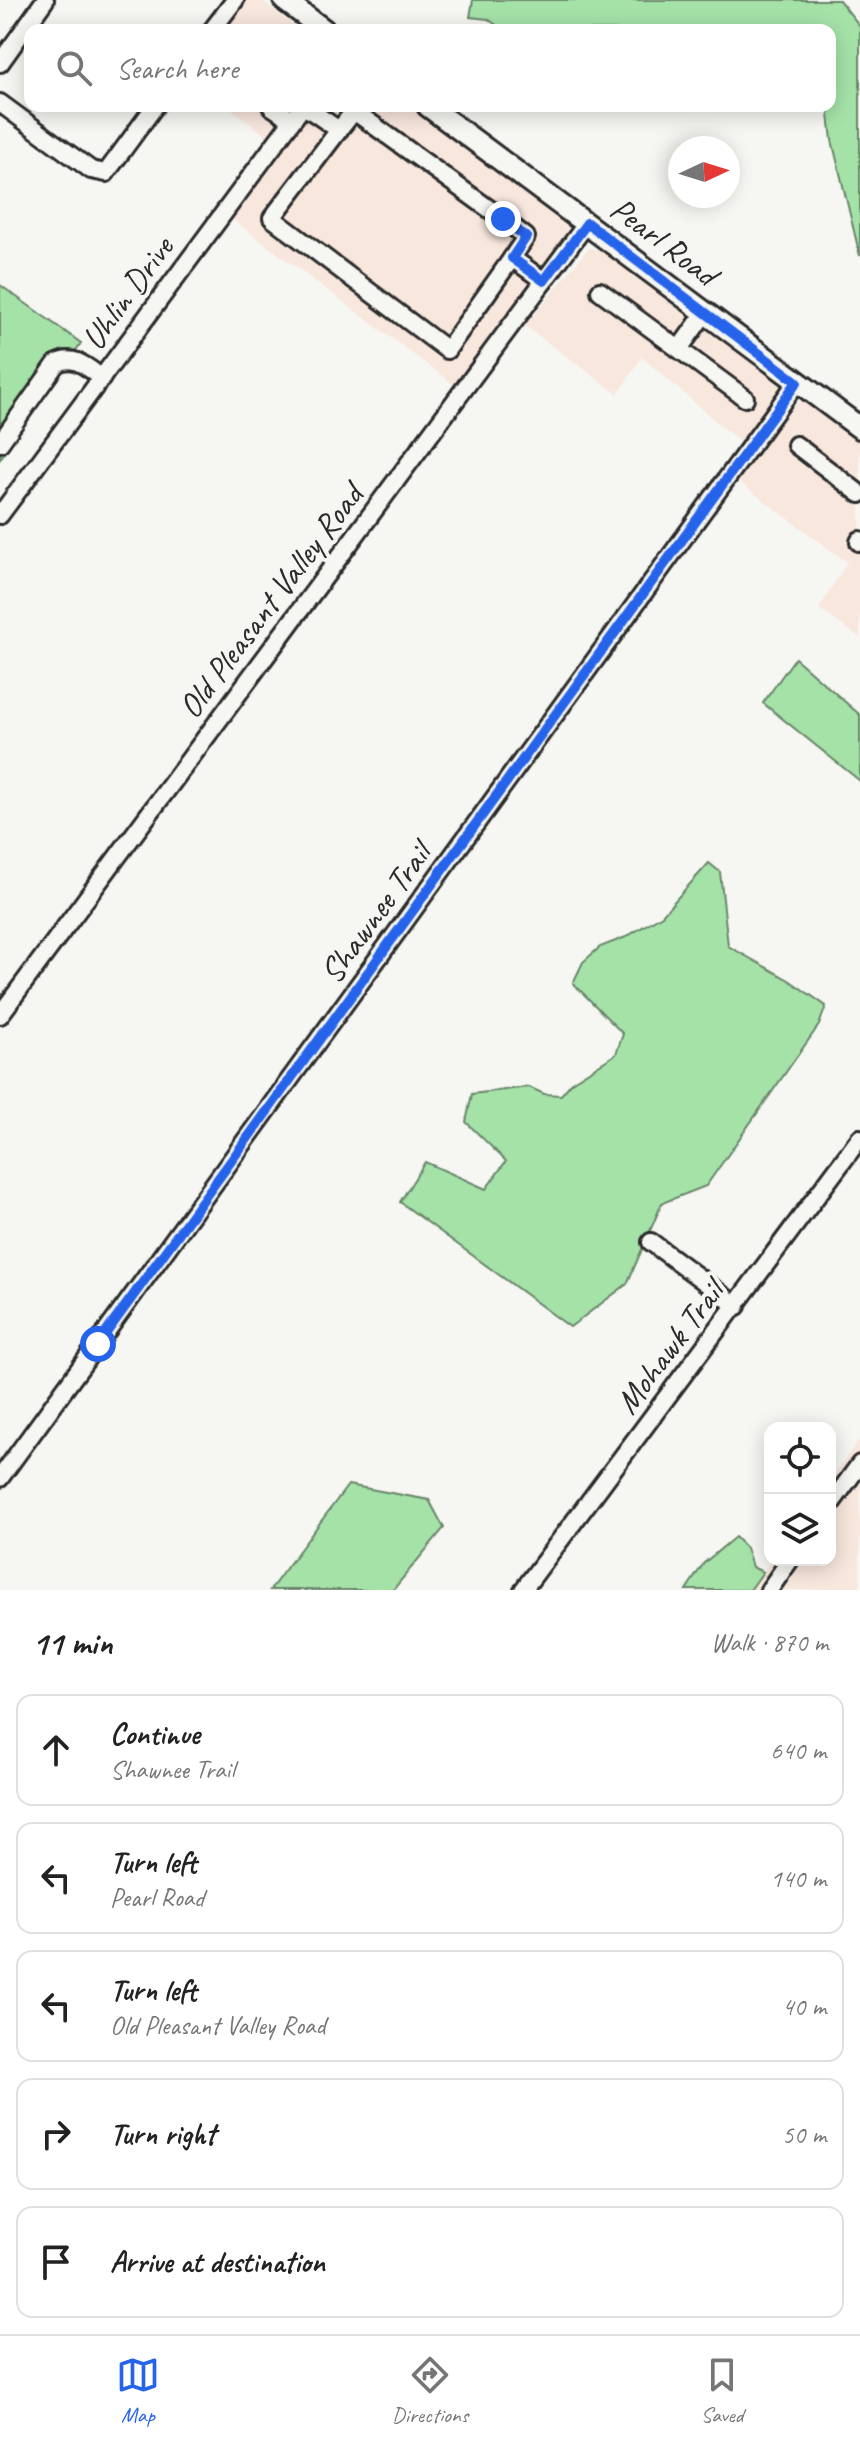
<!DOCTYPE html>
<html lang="en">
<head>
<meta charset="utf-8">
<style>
	:root { --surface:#fff; --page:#f2f2f2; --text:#222; --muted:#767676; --line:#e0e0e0; --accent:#2563eb }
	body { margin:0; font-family:Caveat,sans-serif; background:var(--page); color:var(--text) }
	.controls { position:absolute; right:24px; bottom:24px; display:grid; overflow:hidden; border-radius:16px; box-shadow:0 4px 20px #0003 }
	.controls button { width:72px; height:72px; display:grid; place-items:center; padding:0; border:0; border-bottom:2px solid var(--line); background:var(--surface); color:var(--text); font:40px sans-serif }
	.compass { position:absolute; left:668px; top:136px; width:72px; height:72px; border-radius:50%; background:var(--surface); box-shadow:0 4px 20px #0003; rotate:86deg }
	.stop { position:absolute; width:24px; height:24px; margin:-18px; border:6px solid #2563eb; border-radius:50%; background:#fff }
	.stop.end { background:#2563eb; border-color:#fff; box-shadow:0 2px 8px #0008 }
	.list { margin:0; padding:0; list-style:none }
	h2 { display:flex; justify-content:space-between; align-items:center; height:104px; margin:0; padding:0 32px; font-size:34px }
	h2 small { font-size:26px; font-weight:400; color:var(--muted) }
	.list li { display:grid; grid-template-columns:52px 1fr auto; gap:24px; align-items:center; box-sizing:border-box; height:112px; margin:0 16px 16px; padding:0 16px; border:2px solid var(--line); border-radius:16px }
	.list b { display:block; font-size:30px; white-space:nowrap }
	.list p { margin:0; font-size:26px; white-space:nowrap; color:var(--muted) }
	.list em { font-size:26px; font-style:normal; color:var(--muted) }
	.icon { flex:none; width:44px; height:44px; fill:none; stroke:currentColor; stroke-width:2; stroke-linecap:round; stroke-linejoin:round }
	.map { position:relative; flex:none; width:860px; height:1590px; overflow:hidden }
	.search { position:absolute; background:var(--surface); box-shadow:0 4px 20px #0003; left:24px; right:24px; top:24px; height:88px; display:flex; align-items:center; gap:20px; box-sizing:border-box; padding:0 28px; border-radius:16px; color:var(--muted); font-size:30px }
	.sheet { height:744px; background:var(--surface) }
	nav { display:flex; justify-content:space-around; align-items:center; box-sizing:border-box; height:112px; border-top:2px solid var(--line); background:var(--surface); font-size:22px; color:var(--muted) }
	nav a { display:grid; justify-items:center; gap:4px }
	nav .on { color:var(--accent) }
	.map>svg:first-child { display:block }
</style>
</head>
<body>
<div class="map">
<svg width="860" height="1590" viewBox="0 0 860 1590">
	<rect width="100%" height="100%" fill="#f6f6f2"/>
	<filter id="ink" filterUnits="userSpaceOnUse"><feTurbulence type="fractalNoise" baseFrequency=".0125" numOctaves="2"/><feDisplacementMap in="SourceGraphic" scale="16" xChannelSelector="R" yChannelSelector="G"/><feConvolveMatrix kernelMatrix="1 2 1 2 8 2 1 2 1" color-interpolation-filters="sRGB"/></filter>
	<g filter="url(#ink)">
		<g fill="#f8e7dd">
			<polygon points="244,0 261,0 299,30 223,30"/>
			<polygon points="228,106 409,106 566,222 569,232 559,252 468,395 233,220 284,150"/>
			<polygon points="589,248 599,250 778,381 780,387 742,444 642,357 618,394 525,326"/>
			<polygon points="802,400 860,441 860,638 819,609 847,562 735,479 779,417"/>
			<polygon points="860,1439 860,1590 750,1590 772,1560 830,1560 830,1480"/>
		</g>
		<g fill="#a5e2a8" stroke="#68866a" stroke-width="2">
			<polygon points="473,0 839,0 860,26 860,256 832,140 828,106 830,106 830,30 503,30 488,19 470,17"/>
			<polygon points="0,285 81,343 0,459"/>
			<polygon points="795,658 860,715 860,781 763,703"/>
			<polygon points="709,863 720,872 728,946 789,980 826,1006 819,1025 706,1186 662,1203 627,1284 570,1327 400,1202 425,1162 486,1189 506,1161 466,1122 472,1094 529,1087 544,1094 561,1095 573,1081 616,1054 623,1034 573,983 583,962 600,947 626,937 662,915"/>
			<polygon points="348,1485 429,1500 444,1528 393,1590 270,1590"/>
			<polygon points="735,1537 746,1548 752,1567 763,1572 750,1590 686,1590 704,1563"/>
		</g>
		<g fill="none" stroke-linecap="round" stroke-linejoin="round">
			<defs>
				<g id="minor">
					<polyline points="212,30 235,0"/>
					<polyline points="0,63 45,0"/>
					<polyline points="0,103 91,170 106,173 155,106"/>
					<polyline points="271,106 292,120"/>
					<polyline points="304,106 339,130 272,218 447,350 512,258 544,281"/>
					<polyline points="339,130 354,111 503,219 526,237 512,258"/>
					<polyline points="600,291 745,398"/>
					<polyline points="679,349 705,313"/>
					<path d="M0,443L56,364C73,353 88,368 102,378"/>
					<polyline points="796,445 860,494"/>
					<polyline points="0,515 303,106"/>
					<polyline points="859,542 860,540"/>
					<polyline points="0,1015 587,223"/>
					<polyline points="651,1242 737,1306"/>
					<polyline points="0,1478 797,382"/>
					<polyline points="830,1505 860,1464"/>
					<polyline points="523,1590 860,1138"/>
					<polyline points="769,1590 790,1560"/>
				</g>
				<g id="major">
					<polyline points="284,0 324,30"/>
					<polyline points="428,106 860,428"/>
				</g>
			</defs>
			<use href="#minor" stroke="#2b2b2b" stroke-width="22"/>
			<use href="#major" stroke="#2b2b2b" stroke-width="26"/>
			<use href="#minor" stroke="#f6f6f2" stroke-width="16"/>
			<use href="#major" stroke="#f6f6f2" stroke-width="20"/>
		</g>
	</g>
	<g fill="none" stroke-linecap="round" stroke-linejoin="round" filter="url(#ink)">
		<polyline stroke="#2563eb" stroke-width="10" points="98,1344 797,382 587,223 544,281 512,258 526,237 503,219"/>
	</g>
	<g text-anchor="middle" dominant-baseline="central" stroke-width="8" stroke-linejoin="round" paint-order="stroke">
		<g font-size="34" fill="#2b2b2b" stroke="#f6f6f2">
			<text transform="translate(664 241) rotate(37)">Pearl Road</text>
			<text transform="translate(127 293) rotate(-54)">Uhlin Drive</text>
			<text transform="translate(270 601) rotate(-53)">Old Pleasant Valley Road</text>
			<text transform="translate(375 913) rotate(-54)">Shawnee Trail</text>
			<text transform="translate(669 1347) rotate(-53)">Mohawk Trail</text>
		</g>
	</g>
</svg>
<div class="controls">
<button><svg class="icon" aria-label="locate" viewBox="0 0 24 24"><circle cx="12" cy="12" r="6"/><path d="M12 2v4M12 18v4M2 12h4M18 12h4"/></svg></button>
<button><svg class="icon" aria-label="layers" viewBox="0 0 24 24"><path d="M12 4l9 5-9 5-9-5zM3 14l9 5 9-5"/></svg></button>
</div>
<svg class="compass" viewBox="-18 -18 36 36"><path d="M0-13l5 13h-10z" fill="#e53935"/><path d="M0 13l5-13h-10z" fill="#767676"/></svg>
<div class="stop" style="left:98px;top:1344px"></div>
<div class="stop end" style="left:503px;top:219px"></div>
<div class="search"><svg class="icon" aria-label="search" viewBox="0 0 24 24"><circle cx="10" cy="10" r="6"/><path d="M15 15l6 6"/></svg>Search here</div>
</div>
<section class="sheet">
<h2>11 min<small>Walk · 870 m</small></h2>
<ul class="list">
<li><svg class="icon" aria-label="ahead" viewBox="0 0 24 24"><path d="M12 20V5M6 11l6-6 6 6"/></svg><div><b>Continue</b><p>Shawnee Trail</p></div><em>640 m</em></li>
<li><svg class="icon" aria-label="left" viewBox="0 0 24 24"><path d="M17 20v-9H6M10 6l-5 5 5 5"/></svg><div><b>Turn left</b><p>Pearl Road</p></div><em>140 m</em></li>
<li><svg class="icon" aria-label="left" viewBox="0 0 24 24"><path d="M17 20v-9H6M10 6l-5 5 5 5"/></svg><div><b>Turn left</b><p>Old Pleasant Valley Road</p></div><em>40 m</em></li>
<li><svg class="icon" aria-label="right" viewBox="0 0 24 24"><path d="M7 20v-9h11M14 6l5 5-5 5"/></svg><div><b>Turn right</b></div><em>50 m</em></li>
<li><svg class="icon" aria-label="arrive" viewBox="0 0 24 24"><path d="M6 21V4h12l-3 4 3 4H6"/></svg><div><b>Arrive at destination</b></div></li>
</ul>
</section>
<nav>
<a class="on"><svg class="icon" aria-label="map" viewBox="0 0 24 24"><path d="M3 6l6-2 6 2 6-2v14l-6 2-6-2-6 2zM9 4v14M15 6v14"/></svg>Map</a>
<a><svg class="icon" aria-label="directions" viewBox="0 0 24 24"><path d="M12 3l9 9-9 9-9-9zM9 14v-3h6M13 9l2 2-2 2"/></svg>Directions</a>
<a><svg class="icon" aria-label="saved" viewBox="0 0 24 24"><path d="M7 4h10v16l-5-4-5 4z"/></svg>Saved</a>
</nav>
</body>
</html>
